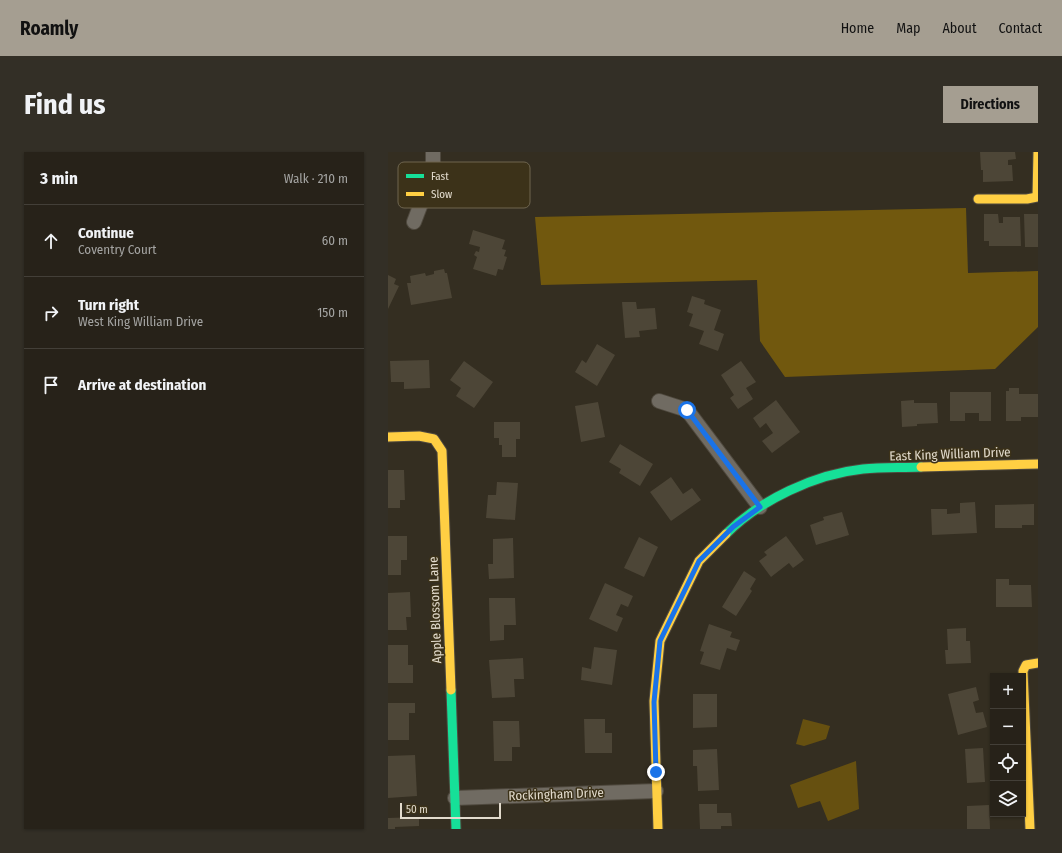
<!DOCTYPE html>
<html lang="en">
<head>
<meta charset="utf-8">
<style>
	:root { --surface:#272219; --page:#332f26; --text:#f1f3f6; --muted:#a4a4a2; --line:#433f38; --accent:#a59e91 }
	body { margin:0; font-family:"Fira Sans Condensed",sans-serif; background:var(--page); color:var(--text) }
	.controls { position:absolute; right:12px; bottom:12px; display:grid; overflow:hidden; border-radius:0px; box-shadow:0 1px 3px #0004 }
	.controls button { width:36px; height:36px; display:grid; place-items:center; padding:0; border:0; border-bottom:1px solid var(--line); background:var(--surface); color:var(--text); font:20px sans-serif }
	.scale { position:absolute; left:12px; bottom:10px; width:101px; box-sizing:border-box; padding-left:4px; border:2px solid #e2dbcd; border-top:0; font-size:11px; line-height:14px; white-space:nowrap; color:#e2dbcd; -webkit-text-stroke:3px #3c3219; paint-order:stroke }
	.stop { position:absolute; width:12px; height:12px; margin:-9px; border:3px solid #1a73e8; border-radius:50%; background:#fff }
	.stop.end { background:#1a73e8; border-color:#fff; box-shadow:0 1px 4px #0008 }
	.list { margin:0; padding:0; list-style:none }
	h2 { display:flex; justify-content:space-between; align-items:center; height:52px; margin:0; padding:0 16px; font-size:17px }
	h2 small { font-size:13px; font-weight:400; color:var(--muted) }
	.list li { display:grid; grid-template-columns:26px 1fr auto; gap:12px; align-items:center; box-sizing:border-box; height:72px; padding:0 16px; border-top:1px solid var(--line) }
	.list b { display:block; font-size:15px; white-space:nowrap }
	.list p { margin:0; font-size:13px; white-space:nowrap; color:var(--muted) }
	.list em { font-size:13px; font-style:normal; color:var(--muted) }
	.icon { flex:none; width:22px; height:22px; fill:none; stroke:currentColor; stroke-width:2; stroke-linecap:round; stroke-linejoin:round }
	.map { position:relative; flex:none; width:650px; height:677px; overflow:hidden; border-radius:0px }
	header { display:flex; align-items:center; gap:24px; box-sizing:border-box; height:56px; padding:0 20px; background:var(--accent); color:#111 }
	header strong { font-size:19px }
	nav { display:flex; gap:22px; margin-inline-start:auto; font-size:14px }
	.intro { display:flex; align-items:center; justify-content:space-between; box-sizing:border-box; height:96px; padding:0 24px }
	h1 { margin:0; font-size:28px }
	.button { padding:10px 18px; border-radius:0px; background:var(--accent); color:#111; font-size:14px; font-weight:700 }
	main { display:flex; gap:24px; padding:0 24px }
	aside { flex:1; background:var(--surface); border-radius:0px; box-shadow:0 1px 3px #0004 }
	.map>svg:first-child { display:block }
</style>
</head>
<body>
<header>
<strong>Roamly</strong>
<nav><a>Home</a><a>Map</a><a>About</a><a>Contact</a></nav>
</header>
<div class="intro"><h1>Find us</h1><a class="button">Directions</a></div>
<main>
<aside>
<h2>3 min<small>Walk · 210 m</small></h2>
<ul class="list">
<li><svg class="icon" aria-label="ahead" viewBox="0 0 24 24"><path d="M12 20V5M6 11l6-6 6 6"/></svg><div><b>Continue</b><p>Coventry Court</p></div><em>60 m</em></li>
<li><svg class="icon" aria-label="right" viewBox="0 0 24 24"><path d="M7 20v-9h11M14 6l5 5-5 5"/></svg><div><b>Turn right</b><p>West King William Drive</p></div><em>150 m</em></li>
<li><svg class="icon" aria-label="arrive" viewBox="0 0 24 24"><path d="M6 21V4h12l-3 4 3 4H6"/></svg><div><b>Arrive at destination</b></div></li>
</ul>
</aside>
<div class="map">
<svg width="650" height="677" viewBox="0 0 650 677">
	<rect width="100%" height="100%" fill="#342e21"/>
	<g fill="#665010">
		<polygon points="415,567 442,574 438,587 416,594 408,592"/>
		<polygon points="468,609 471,657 440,669 432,649 410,656 402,633"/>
	</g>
	<polygon fill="#71580e" points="578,56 580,121 650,119 650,175 607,217 397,225 372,189 369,128 153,133 147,65"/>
	<g fill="#4d4637">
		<polygon points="592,0 627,0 628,7 620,8 620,13 624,13 625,29 595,30 595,18 593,18"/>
		<polygon points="596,62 610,62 611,71 615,71 615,65 632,65 633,94 601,94 601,89 596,89"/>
		<polygon points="636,62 650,62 650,95 637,95"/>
		<polygon points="85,78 117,88 114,97 118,98 116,104 119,105 115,118 110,117 108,124 85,117 89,105 86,103 88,99 91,100 92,95 81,92"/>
		<polygon points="56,117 57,121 59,121 64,146 23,153 19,131 23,131 22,124 37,121 38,124 46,122 46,119"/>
		<polygon points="0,123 8,127 6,132 11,134 0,157"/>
		<polygon points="304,144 317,148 316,152 333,158 326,178 336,182 330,199 311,192 316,179 301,174 305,162 299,160"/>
		<polygon points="234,150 248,150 249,157 267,156 269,177 251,179 252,185 237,186"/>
		<polygon points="209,192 227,203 209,234 187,220 194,208 198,211"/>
		<polygon points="41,208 42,236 16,237 16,230 3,230 2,209"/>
		<polygon points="76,209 105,230 86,256 68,244 73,236 62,228"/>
		<polygon points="353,209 368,230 358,236 365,247 350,257 342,246 346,243 333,223"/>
		<polygon points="621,236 631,236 631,242 650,242 650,265 633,265 633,269 618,269 618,239 621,239"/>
		<polygon points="562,240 603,240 603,269 591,269 591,261 577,261 577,269 562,269"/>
		<polygon points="388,248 412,280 384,301 374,289 385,281 378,271 372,276 365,266"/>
		<polygon points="526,248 526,251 549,251 550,271 529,272 529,274 514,275 513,249"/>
		<polygon points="210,250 217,285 193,290 187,254"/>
		<polygon points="106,270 132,270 132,287 128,287 128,305 114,305 114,293 111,293 111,286 106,286"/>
		<polygon points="232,292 265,312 252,334 231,321 233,317 221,310"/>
		<polygon points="0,318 16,318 17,348 12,348 12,356 0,356"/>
		<polygon points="283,325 295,342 304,336 313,348 283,369 262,340"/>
		<polygon points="109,330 130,331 127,368 98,366 100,343 108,343"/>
		<polygon points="587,350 589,381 544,383 543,357 559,357 559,362 572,361 572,351"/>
		<polygon points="646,352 646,373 634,373 634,376 607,376 607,353"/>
		<polygon points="454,360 461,383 428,393 422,373 436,368 435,365"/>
		<polygon points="0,384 19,384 19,408 13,408 13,423 0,423"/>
		<polygon points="398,384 416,408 405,416 401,411 383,425 371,409 379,403 376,400"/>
		<polygon points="251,385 270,395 256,425 236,416"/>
		<polygon points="125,386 126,426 101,427 100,412 105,412 105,387"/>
		<polygon points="356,419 368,427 362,437 364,439 348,464 334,455"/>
		<polygon points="608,427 621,427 621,433 643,433 644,455 608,455"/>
		<polygon points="217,431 245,444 240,455 233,452 228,463 235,466 229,480 201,467"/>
		<polygon points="22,440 23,465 18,465 19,478 0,478 0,441"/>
		<polygon points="101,446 127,446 128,473 116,473 116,488 102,489"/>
		<polygon points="321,472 344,480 342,485 352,488 348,499 339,496 332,518 312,512 316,500 312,499"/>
		<polygon points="578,476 578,489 582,489 583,511 558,512 557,498 560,498 559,477"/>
		<polygon points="0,493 20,493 20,513 25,513 25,531 0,531"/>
		<polygon points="206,495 229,498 224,533 193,528 194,515 203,517"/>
		<polygon points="135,506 136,527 126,527 127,545 104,546 101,508"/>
		<polygon points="588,535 591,548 585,550 588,561 595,560 599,575 570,583 560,542"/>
		<polygon points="305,542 329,542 329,575 305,576"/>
		<polygon points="0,551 27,551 27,561 21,561 21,588 0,588"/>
		<polygon points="196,567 217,567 217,581 224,581 224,601 197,601"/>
		<polygon points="105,569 131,569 132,595 124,595 124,609 106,609"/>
		<polygon points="595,596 597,630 579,631 577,597"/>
		<polygon points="329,597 331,638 310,639 309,614 305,614 305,598"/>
		<polygon points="27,603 29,644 0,646 0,604"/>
		<polygon points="311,652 329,652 329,661 343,661 344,674 333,674 333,677 312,677"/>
		<polygon points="601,653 602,677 579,677 579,654"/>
		<polygon points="31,665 31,674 7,675 7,677 0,677 0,666"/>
	</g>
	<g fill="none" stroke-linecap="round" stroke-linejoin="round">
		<defs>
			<g id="street">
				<polyline points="26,70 45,20 45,0"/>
				<polyline points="271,249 299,258 372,355"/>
				<polyline points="67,646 268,639"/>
			</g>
			<g id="fast">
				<path d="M338,382C372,348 427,322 475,317C494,315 514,316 533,315"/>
				<polyline points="63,538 68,677"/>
			</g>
			<g id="slow">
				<polyline points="590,47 639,47 649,45 650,0"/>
				<polyline points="0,285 31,284 46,287 54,299 63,538"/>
				<polyline points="533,315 650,312"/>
				<polyline points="270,677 266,549 272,489 311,409 338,382"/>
				<polyline points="642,677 635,519 638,513 650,511"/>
			</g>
		</defs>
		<use href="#street" stroke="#4f493e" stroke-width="16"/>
		<use href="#fast" stroke="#4f493e" stroke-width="11"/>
		<use href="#slow" stroke="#4f493e" stroke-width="11"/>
		<use href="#street" stroke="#706b62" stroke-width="14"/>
		<use href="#fast" stroke="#16e098" stroke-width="9"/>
		<use href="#slow" stroke="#ffcf43" stroke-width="9"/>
	</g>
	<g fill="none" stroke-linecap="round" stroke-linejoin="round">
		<polyline stroke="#1a73e8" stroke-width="5" points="268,620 266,550 272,489 311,409 345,375 372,355 299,258"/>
	</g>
	<g text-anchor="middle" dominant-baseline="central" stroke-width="3" stroke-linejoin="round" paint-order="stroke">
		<g font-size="13" fill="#e2dbcd" stroke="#3c3219">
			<text transform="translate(562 302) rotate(-2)">East King William Drive</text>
			<text transform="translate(47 458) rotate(-92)">Apple Blossom Lane</text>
			<text transform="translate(168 642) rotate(-2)">Rockingham Drive</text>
		</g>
	</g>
	<rect x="10" y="10" width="132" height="46" rx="6" fill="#3c3219" stroke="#6e654f" stroke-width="1"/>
	<rect x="18" y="22" width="18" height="4" fill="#16e098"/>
	<rect x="18" y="40" width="18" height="4" fill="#ffcf43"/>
	<g font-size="11" fill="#e2dbcd">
		<text x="43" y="28">Fast</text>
		<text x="43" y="46">Slow</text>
	</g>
</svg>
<div class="controls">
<button>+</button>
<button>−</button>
<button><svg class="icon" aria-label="locate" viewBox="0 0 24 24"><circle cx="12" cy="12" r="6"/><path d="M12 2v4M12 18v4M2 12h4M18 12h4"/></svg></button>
<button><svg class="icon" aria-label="layers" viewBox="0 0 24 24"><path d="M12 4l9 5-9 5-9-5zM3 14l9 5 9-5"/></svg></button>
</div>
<div class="scale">50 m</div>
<div class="stop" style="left:299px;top:258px"></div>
<div class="stop end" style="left:268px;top:620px"></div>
</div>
</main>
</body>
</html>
